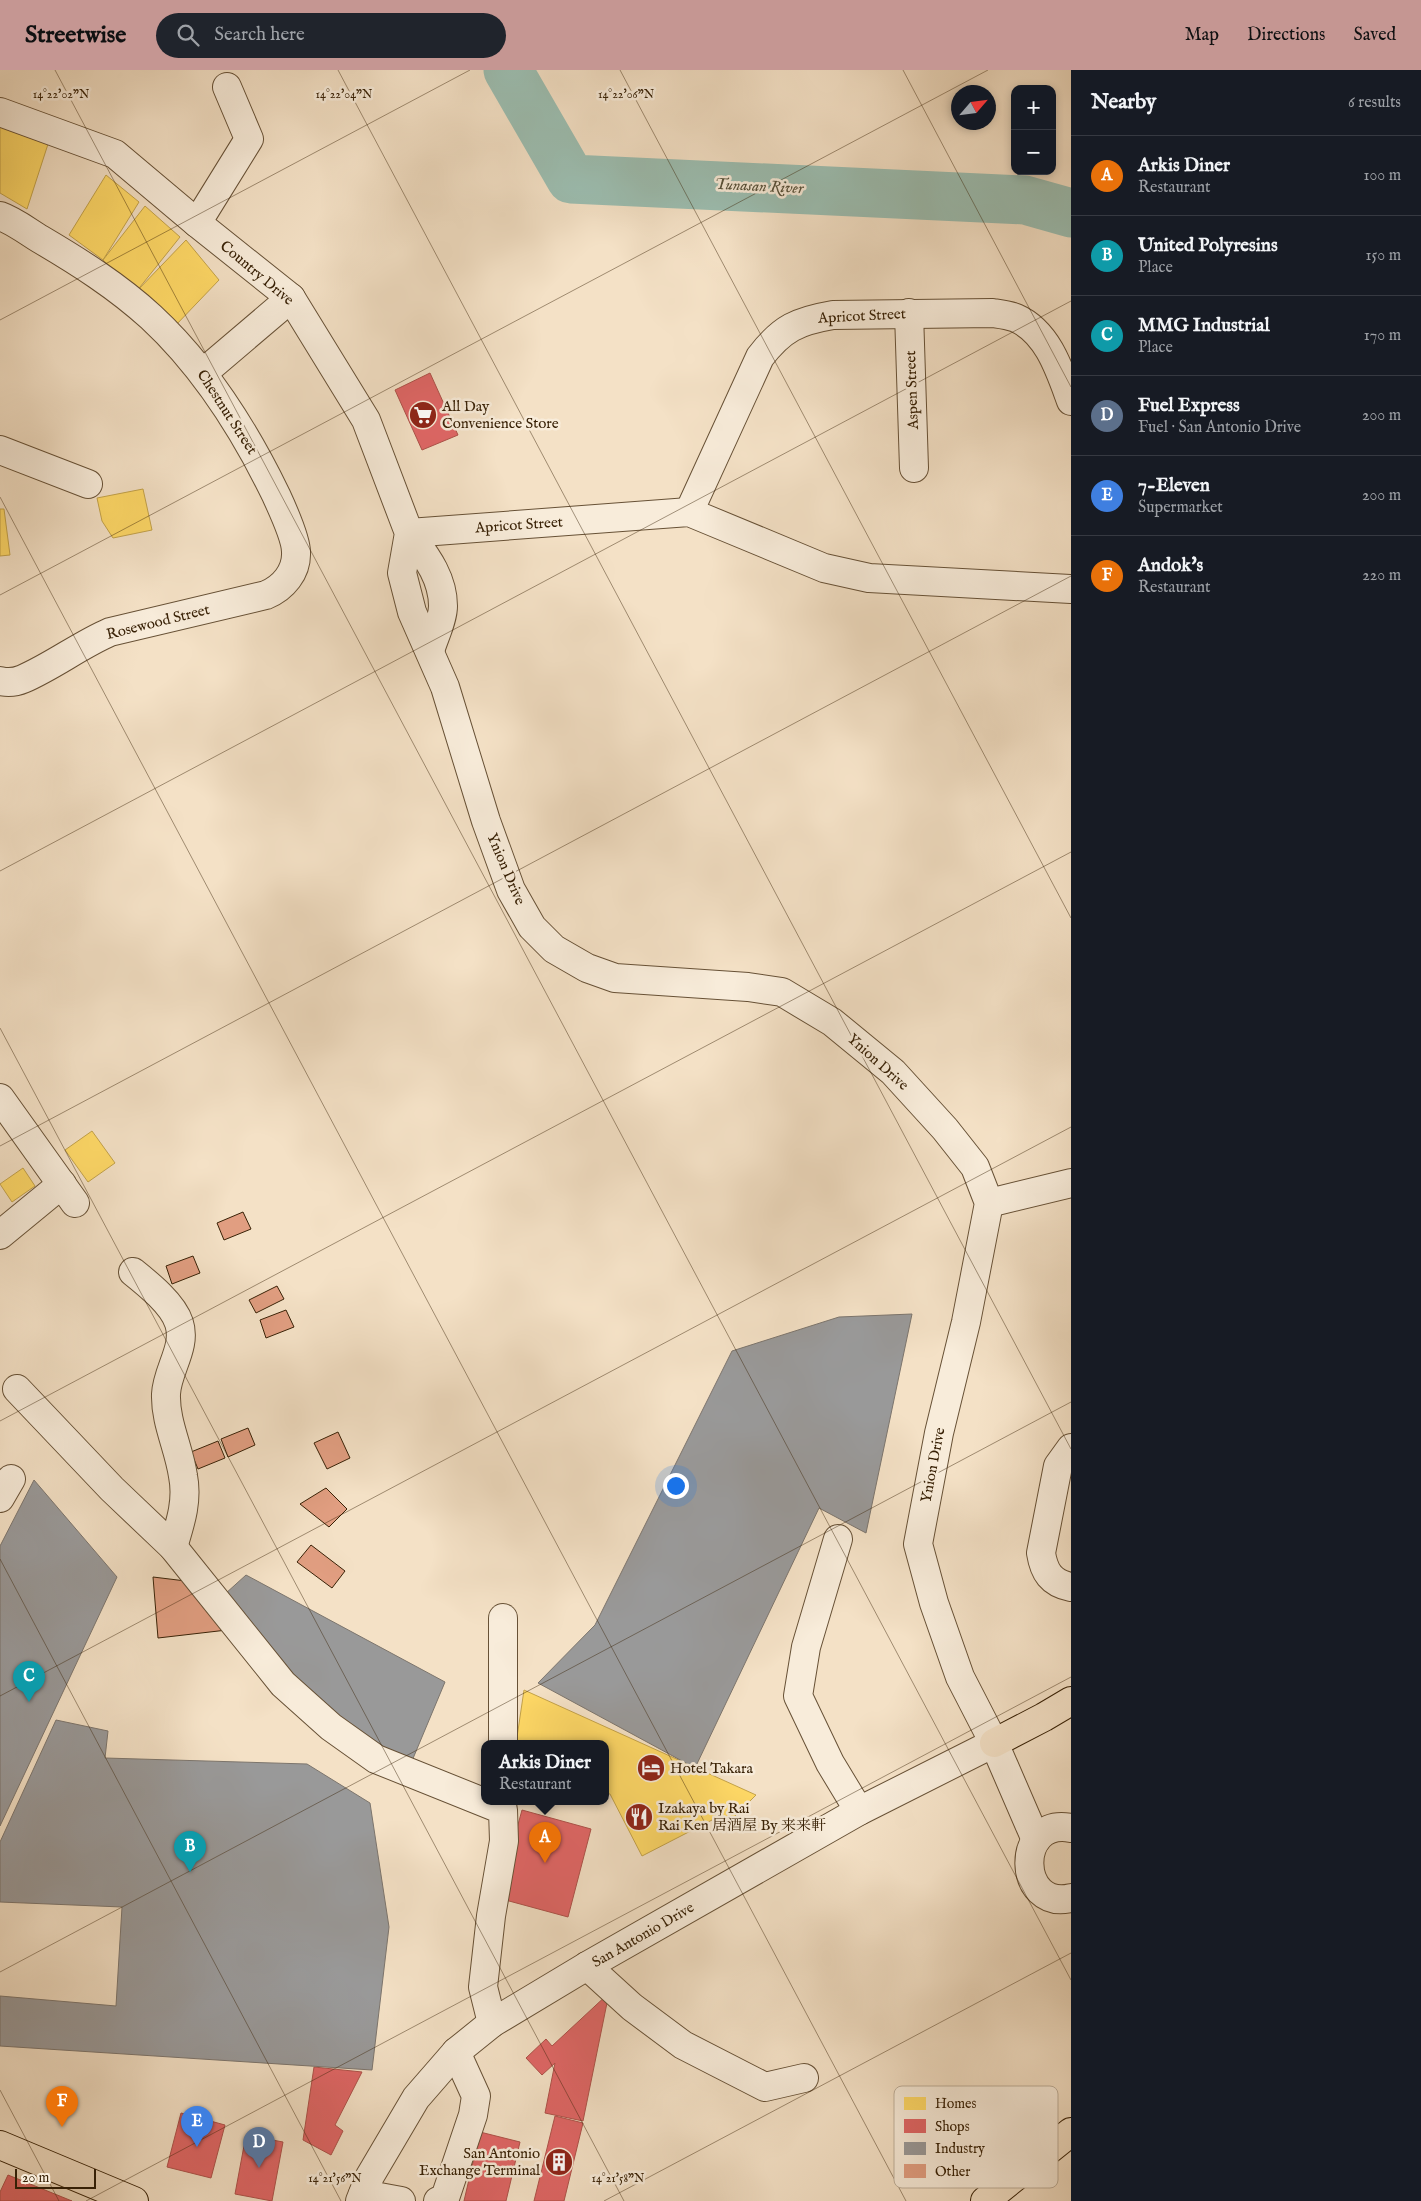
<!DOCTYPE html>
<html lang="en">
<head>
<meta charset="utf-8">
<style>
	:root { --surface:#171b24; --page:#20242c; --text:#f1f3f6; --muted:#9ea1a6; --line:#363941; --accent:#c59692 }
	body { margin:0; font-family:"IM FELL English","Noto Serif SC",serif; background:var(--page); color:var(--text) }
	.controls { position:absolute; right:15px; top:15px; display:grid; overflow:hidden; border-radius:10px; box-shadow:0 2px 8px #0003 }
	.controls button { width:45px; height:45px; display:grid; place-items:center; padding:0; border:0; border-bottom:1px solid var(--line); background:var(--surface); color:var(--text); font:25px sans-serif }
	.compass { position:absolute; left:951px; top:15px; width:45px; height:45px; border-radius:50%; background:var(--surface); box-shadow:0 2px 8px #0003; rotate:62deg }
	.scale { position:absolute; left:15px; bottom:12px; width:81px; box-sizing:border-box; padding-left:5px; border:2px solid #382106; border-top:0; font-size:14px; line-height:18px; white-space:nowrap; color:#382106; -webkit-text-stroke:4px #f8ecda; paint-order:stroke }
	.you { position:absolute; left:675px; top:1415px; width:18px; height:18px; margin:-12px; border:4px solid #fff; border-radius:50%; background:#1a73e8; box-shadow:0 0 0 8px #1a73e833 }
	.badge { display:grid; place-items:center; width:32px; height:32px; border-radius:50%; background:var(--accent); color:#fff; font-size:16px; font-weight:700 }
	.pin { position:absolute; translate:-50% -41px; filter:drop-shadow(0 1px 2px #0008) }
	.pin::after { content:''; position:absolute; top:26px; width:18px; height:15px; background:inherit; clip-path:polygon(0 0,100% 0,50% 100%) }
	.popup { position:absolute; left:481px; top:1670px; width:128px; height:65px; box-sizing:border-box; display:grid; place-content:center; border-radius:10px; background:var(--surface); filter:drop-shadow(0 1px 4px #0005); font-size:16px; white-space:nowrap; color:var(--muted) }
	.popup b { font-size:19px; color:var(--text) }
	.popup::after { content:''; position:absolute; left:50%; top:100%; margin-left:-10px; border:10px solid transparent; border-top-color:var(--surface) }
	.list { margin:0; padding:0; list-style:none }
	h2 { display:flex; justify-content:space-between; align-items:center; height:65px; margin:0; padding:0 20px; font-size:21px }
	h2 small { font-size:16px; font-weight:400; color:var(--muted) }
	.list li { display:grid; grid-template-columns:32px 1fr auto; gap:15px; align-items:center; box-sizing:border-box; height:80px; padding:0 20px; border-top:1px solid var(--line) }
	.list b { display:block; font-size:19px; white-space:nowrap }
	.list p { margin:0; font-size:16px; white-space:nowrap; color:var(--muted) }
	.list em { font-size:16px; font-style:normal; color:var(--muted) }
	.icon { flex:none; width:28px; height:28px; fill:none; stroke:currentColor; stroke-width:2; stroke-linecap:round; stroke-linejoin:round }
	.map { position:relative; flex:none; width:1071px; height:2131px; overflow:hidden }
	header { display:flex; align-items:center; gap:30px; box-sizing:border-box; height:70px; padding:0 25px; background:var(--accent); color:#111 }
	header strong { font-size:24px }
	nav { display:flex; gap:28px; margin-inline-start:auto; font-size:18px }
	.search { width:350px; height:45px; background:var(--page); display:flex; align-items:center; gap:12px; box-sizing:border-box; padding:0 18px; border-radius:28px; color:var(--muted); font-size:19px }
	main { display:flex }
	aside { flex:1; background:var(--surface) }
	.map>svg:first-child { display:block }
</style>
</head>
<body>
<header>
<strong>Streetwise</strong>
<div class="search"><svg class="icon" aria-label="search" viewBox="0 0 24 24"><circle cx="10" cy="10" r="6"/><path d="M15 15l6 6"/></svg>Search here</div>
<nav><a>Map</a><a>Directions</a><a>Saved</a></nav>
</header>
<main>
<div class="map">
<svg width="1071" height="2131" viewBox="0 0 1071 2131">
	<rect width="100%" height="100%" fill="#f4e1c6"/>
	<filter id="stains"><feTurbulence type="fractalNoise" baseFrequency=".004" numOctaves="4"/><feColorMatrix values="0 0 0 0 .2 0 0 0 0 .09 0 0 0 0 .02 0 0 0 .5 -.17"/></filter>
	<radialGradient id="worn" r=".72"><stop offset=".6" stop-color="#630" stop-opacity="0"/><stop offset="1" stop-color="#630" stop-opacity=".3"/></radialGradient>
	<g fill="#ffd966" stroke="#c3a249">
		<polygon points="0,57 49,71 27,139 0,123"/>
		<polygon points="106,105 139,132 103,190 69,165"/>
		<polygon points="145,136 180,167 136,222 103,190"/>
		<polygon points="186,170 219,210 175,256 136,222"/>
		<polygon points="143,419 152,460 113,468 102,451 97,428"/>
		<polygon points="0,439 4,439 10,485 0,486"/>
		<polygon points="92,1061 115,1093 88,1112 65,1080"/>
		<polygon points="23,1098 35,1116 12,1132 0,1114"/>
		<polygon points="524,1620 756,1725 723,1758 712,1750 642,1786 610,1724 605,1723 605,1674 516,1674"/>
	</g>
	<g fill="#e06666" stroke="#ae5149">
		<polygon points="430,303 458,365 422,380 395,320"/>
		<polygon points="522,1740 591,1759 568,1847 498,1828"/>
		<polygon points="609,1923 583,2051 545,2043 555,1993 542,2005 526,1988 546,1969 552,1976"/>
		<polygon points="314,1997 362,2002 335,2055 343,2061 331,2085 303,2070"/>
		<polygon points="181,2043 225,2055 211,2108 167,2097"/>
		<polygon points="555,2046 583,2053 564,2131 534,2131"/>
		<polygon points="480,2062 520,2072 506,2131 464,2131"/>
		<polygon points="246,2065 283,2072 272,2131 235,2124"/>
		<polygon points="8,2105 72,2131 0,2131 0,2122"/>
	</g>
	<g fill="#999" stroke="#7c756d">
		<polygon points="912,1244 866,1463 819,1438 695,1698 538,1613 595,1555 732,1281 839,1247"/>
		<polygon points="34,1410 117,1507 0,1756 0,1476"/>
		<polygon points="246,1505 445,1612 409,1698 301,1620 225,1524"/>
		<polygon points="56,1650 108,1661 105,1688 307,1694 370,1733 389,1857 372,2000 0,1976 0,1926 116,1936 122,1837 0,1832 0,1772"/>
	</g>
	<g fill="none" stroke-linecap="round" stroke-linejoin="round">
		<polyline stroke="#9cbeb1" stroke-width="49" points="508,0 571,109 1025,130 1071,143"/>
	</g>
	<g fill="#e19e81" stroke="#382106">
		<polygon points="243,1142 251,1159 224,1170 217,1153"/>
		<polygon points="193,1186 200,1203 172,1214 166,1196"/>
		<polygon points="277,1216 284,1229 256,1243 249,1230"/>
		<polygon points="286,1240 294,1257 266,1268 260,1250"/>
		<polygon points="248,1358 255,1375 228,1387 221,1369"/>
		<polygon points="338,1362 350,1388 327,1399 314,1373"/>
		<polygon points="218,1371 225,1388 198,1399 191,1382"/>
		<polygon points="326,1418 347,1439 329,1457 300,1434"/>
		<polygon points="311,1475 345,1501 332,1518 297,1492"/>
		<polygon points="153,1507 194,1512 227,1560 158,1568"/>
	</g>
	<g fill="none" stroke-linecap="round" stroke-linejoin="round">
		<defs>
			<g id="minor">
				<polyline points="0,42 115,84 197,153 291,228 366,350 409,463 402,503 412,542 445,617 486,751 511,820 532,857 554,879 587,898 615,908 748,917 782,922 832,952 893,1002 945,1059 975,1097 989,1133 966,1252 939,1363 918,1474 934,1533 960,1607 994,1673 1036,1770"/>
				<path d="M0,146C14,151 27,161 40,169C79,192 117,216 151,247C205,297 244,359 276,425C282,438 296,468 296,482C297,502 283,518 266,525L110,562C80,575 53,596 23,609C16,612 8,613 0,611"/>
				<polyline points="197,153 249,69 227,17"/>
				<polyline points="909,243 914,398"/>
				<polyline points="204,302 291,228"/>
				<polyline points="0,380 88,414"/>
				<path d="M689,442L760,287C782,258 798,251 833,245L993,243C1000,244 1009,245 1016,248C1048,262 1060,301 1071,331"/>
				<polyline points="409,463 689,442 824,498 869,508 1071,519"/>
				<path d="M409,463C425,485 443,507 443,536C443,550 434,567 430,581"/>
				<polyline points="0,1028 75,1133"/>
				<polyline points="989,1133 1071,1113"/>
				<polyline points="0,1165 62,1114"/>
				<path d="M17,1319L112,1419L173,1477C180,1454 188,1431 183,1406C179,1378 165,1352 166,1324C167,1300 187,1277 179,1253C173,1234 148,1214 133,1202"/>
				<path d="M1071,1378L1058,1396L1041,1483C1044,1502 1051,1513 1071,1517"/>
				<polyline points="0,1428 11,1409"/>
				<polyline points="838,1469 806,1577 798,1626 830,1693 859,1741"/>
				<polyline points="173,1477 283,1614 331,1657 376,1689 503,1740 504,1771 491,1846 483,1917 492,1953"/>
				<polyline points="503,1548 503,1674"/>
				<path d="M1071,1758C1014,1747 1017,1841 1071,1828"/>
				<polyline points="587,1896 632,1937 683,1975 765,2017 804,2008"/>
				<polyline points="363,2124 401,2131"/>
				<polyline points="360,2131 370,2106 416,2028 456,1982 492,1953 587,1896 859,1741 994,1673"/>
				<polyline points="438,2131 445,2128 473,2045 476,2026 456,1982"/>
			</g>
			<polyline id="major" points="0,2075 134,2131"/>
			<g id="highway">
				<polyline points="994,1673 1044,1647 1071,1631"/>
				<polyline points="985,2131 1071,2062"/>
			</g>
		</defs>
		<use href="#minor" stroke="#675136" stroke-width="30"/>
		<use href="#major" stroke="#382106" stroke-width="30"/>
		<use href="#highway" stroke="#382106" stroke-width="30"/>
		<use href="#minor" stroke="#f8ecda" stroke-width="28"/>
		<use href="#major" stroke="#f4e1c6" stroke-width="28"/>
		<use href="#highway" stroke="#f4e1c6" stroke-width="28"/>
	</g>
	<path fill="none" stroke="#382106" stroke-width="1" stroke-opacity="0.45" d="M55,0L1071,1910M338,0L1071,1379M620,0L1071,848M903,0L1071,317M0,250L470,0M0,427L906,2131M0,525L988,0M0,801L1071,231M0,958L624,2131M0,1076L1071,506M0,1351L1071,782M0,1489L341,2131M0,1626L1071,1057M0,1902L1071,1332M0,2020L59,2131M86,2131L1071,1607M604,2131L1071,1883"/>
	<defs>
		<symbol id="supermarket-disc" viewBox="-11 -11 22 22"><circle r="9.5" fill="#8f2418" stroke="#f8ecda"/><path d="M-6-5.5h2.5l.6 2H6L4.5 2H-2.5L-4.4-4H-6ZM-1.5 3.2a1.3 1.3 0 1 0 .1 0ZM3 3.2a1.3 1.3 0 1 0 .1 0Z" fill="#fff"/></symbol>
		<symbol id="hotel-disc" viewBox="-11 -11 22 22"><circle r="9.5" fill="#8f2418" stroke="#f8ecda"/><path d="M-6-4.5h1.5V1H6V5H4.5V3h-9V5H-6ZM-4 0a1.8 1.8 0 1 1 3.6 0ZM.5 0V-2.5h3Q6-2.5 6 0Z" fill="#fff"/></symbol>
		<symbol id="restaurant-disc" viewBox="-11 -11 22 22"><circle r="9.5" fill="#8f2418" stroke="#f8ecda"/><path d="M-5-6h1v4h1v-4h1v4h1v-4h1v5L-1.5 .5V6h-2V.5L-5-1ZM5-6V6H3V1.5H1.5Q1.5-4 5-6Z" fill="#fff"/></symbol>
		<symbol id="building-disc" viewBox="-11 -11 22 22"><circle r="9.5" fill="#8f2418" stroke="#f8ecda"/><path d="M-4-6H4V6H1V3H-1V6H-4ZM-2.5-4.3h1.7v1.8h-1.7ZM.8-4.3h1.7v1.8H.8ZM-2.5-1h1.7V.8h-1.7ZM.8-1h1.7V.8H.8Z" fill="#fff"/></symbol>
	</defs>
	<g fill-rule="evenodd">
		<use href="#supermarket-disc" x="407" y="329" width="32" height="32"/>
		<use href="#hotel-disc" x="635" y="1682" width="32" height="32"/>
		<use href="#restaurant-disc" x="623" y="1731" width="32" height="32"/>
		<use href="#building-disc" x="543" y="2076" width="32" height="32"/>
	</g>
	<g text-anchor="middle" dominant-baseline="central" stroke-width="5" stroke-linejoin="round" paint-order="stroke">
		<g font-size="15" fill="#382106" stroke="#f8ecda">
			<text transform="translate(257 203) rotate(40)">Country Drive</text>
			<text transform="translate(862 246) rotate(-3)">Apricot Street</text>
			<text transform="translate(912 320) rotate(-92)">Aspen Street</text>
			<text transform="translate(227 342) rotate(57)">Chestnut Street</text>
			<text transform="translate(519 455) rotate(-4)">Apricot Street</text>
			<text transform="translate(158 552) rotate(-14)">Rosewood Street</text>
			<text transform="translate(506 799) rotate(67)">Ynion Drive</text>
			<text transform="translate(878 992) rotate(42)">Ynion Drive</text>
			<text transform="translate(933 1395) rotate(-79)">Ynion Drive</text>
			<text transform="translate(643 1865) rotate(-30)">San Antonio Drive</text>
		</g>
		<g font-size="15" fill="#382106" stroke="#f8ecda" text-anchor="start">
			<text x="442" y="336">All Day<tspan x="442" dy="17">Convenience Store</tspan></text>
			<text x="670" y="1698">Hotel Takara</text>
			<text x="658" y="1738">Izakaya by Rai<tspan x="658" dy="17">Rai Ken 居酒屋 By 来来軒</tspan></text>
			<text x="540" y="2083" text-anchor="end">San Antonio<tspan x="540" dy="17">Exchange Terminal</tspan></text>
		</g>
		<g font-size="16" font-style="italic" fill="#565039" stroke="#f8ecda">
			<text transform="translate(759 117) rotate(3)">Tunasan River</text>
		</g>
	</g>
	<rect x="894" y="2016" width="164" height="102" rx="8" fill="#f8ecda" stroke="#beaf9a" stroke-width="1"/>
	<rect x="904" y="2027" width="22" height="13" fill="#ffd966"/>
	<rect x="904" y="2049" width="22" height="14" fill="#e06666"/>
	<rect x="904" y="2072" width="22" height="13" fill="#999"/>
	<rect x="904" y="2094" width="22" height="14" fill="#e19e81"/>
	<g font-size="14" fill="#382106">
		<text x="935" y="2038">Homes</text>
		<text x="935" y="2061">Shops</text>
		<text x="935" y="2083">Industry</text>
		<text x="935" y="2106">Other</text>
	</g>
	<g font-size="12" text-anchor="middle" fill="#382106" stroke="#f8ecda" stroke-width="5" stroke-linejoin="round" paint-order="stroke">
		<text x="61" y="28">14°22'02"N</text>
		<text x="344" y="28">14°22'04"N</text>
		<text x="626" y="28">14°22'06"N</text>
		<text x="335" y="2112">14°21'56"N</text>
		<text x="618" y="2112">14°21'58"N</text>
	</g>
	<rect width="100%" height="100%" filter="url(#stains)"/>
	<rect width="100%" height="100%" fill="url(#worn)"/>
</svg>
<div class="controls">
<button>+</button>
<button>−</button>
</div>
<svg class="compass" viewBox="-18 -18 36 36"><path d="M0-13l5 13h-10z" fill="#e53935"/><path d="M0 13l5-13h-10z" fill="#9ea1a6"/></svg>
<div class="scale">20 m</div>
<div class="you"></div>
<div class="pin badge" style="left:545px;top:1793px;background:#e8710a">A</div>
<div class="popup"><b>Arkis Diner</b>Restaurant</div>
<div class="pin badge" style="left:190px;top:1802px;background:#0f9aa8">B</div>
<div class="pin badge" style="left:29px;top:1632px;background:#0f9aa8">C</div>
<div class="pin badge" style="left:259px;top:2098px;background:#5c6f8a">D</div>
<div class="pin badge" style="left:197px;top:2077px;background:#3f7fe0">E</div>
<div class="pin badge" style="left:62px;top:2057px;background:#e8710a">F</div>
</div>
<aside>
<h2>Nearby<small>6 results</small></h2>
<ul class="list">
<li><span class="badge" style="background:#e8710a">A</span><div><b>Arkis Diner</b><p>Restaurant</p></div><em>100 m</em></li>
<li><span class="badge" style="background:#0f9aa8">B</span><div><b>United Polyresins</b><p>Place</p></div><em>150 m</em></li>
<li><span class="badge" style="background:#0f9aa8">C</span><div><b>MMG Industrial</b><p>Place</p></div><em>170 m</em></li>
<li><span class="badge" style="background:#5c6f8a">D</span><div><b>Fuel Express</b><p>Fuel · San Antonio Drive</p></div><em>200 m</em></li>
<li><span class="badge" style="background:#3f7fe0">E</span><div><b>7-Eleven</b><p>Supermarket</p></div><em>200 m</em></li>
<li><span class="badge" style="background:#e8710a">F</span><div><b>Andok's</b><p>Restaurant</p></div><em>220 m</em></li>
</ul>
</aside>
</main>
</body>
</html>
